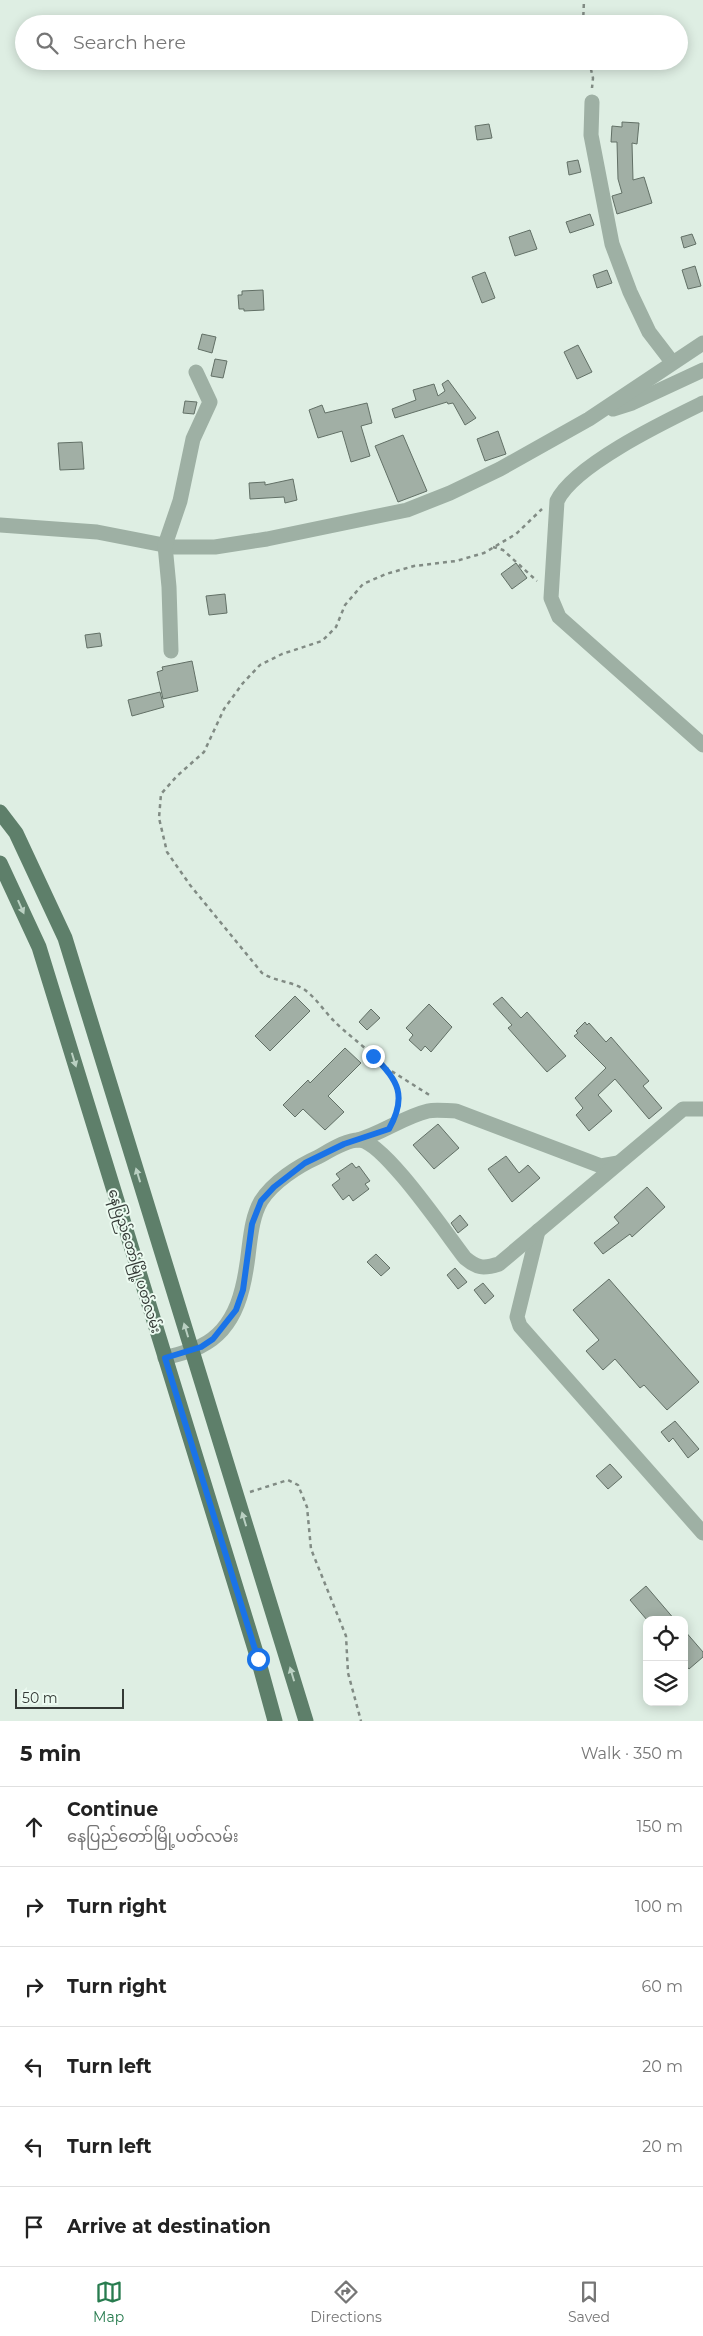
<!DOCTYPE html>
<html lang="en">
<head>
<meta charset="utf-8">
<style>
	:root { --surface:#fff; --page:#f6f6f6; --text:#222; --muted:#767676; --line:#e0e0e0; --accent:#287c4f }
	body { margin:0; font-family:Montserrat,"Noto Sans Myanmar",sans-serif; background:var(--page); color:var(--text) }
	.controls { position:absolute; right:15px; bottom:15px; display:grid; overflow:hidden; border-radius:10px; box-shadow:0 2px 12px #0003 }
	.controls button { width:45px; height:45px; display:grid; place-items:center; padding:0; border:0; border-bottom:1px solid var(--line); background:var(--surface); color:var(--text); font:25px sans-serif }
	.scale { position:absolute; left:15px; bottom:12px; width:109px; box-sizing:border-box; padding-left:5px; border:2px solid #343a36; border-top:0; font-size:14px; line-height:18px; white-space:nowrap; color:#343a36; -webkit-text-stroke:4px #ecfbf1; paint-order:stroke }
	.stop { position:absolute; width:15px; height:15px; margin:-11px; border:4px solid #1a73e8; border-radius:50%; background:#fff }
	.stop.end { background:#1a73e8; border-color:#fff; box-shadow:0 1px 5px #0008 }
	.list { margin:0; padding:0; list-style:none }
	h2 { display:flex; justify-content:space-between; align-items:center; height:65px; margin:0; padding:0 20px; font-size:21px }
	h2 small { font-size:16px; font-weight:400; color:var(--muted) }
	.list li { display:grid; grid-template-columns:32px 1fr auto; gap:15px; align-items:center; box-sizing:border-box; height:80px; padding:0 20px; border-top:1px solid var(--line) }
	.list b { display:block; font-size:19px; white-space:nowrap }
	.list p { margin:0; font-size:16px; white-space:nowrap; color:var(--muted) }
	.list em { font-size:16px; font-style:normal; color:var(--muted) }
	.icon { flex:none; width:28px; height:28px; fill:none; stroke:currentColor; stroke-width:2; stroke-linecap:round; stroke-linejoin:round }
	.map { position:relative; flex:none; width:703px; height:1721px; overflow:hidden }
	.search { position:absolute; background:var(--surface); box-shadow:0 2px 12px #0003; left:15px; right:15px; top:15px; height:55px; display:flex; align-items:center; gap:12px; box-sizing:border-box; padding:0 18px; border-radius:28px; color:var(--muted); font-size:19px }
	.sheet { height:545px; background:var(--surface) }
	nav { display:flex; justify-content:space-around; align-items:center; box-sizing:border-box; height:70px; border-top:1px solid var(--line); background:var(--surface); font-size:14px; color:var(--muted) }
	nav a { display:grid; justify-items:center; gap:2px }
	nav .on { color:var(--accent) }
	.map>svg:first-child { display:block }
</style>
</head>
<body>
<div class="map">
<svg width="703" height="1721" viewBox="0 0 703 1721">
	<rect width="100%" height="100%" fill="#deeee3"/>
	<g fill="#a1afa5" stroke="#627066">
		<polygon points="622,122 639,123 637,144 632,143 633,180 644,177 652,203 617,214 612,196 622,193 618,179 617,142 611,142 612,126 622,127"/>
		<polygon points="489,124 492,138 477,140 475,126"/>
		<polygon points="578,160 581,172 569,175 567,162"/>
		<polygon points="590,214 594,225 570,233 566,222"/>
		<polygon points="530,230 537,249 515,256 509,237"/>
		<polygon points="692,234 696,244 684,248 681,237"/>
		<polygon points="695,266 701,286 688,289 682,270"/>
		<polygon points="607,270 612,283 597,288 593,275"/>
		<polygon points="485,272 495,298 482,303 472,277"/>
		<polygon points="263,290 264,310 244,311 244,309 239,309 238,295 242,295 242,291"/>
		<polygon points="202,334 216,337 212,353 198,349"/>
		<polygon points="578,345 592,372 577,379 564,352"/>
		<polygon points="215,359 227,361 223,378 211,376"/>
		<polygon points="448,380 476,418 465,425 453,403 448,404 447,402 395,418 392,409 416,400 413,390 434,384 438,396 445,391 442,384"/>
		<polygon points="185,401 197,402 194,414 183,413"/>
		<polygon points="367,403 372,423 361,426 370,456 351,462 342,431 318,438 309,410 322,405 325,413"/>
		<polygon points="498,431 506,454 485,461 477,439"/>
		<polygon points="403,435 427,491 398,502 375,446"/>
		<polygon points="82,442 84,469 60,470 58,443"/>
		<polygon points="293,479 297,500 285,503 284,497 250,499 249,483 265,482 265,485"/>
		<polygon points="516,563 527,578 512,589 501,574"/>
		<polygon points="225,594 227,613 209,615 206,596"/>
		<polygon points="100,633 102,646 87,648 85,635"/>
		<polygon points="192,661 198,691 163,699 157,672 163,670 162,667"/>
		<polygon points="160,692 164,707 132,716 128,700"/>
		<polygon points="295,996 310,1011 270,1051 255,1036"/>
		<polygon points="502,997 521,1018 527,1012 566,1056 547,1072 508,1028 512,1025 493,1004"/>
		<polygon points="429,1004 452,1027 431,1052 425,1046 421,1051 409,1040 413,1035 406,1028"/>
		<polygon points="371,1009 380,1018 367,1030 359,1022"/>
		<polygon points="585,1022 587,1025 589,1023 606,1042 611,1037 649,1081 643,1086 662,1108 649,1119 615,1079 598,1095 612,1111 589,1131 576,1115 583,1108 575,1098 606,1068 574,1036 578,1033 576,1031"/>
		<polygon points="345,1048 361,1063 328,1096 344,1112 325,1130 303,1109 295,1117 283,1105 308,1080 310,1083"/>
		<polygon points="438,1124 459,1148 434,1169 413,1145"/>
		<polygon points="506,1156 519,1173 528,1165 540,1178 512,1202 488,1169"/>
		<polygon points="352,1163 356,1168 359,1166 370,1181 365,1184 369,1189 353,1201 349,1195 343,1200 332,1185 340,1179 336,1174"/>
		<polygon points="647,1187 665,1207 632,1237 630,1234 603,1254 594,1243 619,1223 614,1217"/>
		<polygon points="460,1215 468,1225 458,1233 451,1223"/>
		<polygon points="376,1254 390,1268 381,1276 367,1262"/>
		<polygon points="455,1268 467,1282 458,1289 447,1275"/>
		<polygon points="609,1279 699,1382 667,1410 644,1385 640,1388 615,1359 603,1370 586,1351 599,1340 573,1310"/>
		<polygon points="483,1283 494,1296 485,1304 474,1290"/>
		<polygon points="675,1421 699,1449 688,1458 673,1438 669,1442 661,1432"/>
		<polygon points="610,1464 622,1477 608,1489 596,1476"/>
		<polygon points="646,1586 675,1620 647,1620 630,1600"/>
		<polygon points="684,1630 703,1652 703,1657 689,1669 684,1663"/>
	</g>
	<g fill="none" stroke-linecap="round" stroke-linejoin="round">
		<g stroke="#818b84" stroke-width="2.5" stroke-dasharray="4 4" stroke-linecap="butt">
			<polyline points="583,24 584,0"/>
			<polyline points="589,61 593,78 592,88"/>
			<polyline points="493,547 503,550 537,581"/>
			<polyline points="385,1067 431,1096"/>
			<path d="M399,1107C405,1071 356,1044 334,1021C324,1011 316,998 305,990C292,981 276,982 262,973L190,885L167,852L159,818L161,794L177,776L204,752L224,709L243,683L260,665L282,654L322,641L336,627L345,605L363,584L386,574L414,566L456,561L484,553L516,534L542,509"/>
			<polyline points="250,1492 288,1480 298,1485 307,1507 311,1549 346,1636 348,1673 361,1721"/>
		</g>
		<g stroke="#9eb0a4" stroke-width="15">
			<polyline points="592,102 591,135 612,244 630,292 649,332 672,362"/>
			<path d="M703,403C666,421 574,465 557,501L551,598L559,617L703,745"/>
			<polyline points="613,409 632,403 703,370"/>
			<polyline points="0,525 97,532 174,547 215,547 267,539 407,510 450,493 500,469 589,419 703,343"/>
			<polyline points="171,651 169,587 165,545 180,501 193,439 210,402 196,372"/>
			<path d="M358,1140C383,1133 403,1117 428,1111C436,1109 447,1111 456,1111L601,1166L618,1163"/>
			<polyline points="538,1231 517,1317 520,1326 703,1533"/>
			<path d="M165,1358C177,1354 191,1352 201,1346C238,1328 245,1285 249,1248C251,1232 253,1215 261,1201C273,1182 298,1166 318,1157C329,1151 347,1139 360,1140C385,1143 447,1235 465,1258C477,1268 483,1269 499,1264L683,1109H703"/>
		</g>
		<g stroke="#5e7f6a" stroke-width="15">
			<polyline points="0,812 16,833 65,938 306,1721"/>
			<polyline points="0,863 39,947 258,1659 275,1721"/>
		</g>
	</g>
	<defs><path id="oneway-solid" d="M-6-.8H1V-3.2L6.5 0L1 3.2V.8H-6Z" transform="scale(1.25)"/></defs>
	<g fill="#bad0c2">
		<use href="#oneway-solid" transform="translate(21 907) rotate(66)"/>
		<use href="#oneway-solid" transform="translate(74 1060) rotate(73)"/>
		<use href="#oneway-solid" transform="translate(138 1175) rotate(-107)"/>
		<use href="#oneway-solid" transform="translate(186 1330) rotate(-107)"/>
		<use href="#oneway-solid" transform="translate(244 1519) rotate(-107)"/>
		<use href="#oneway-solid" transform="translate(292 1674) rotate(-107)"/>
	</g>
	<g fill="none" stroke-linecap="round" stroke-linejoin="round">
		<path stroke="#1a73e8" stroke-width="6" d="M258,1659L165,1358L201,1347L213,1339L236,1310L243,1290L252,1224L261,1201L274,1187L305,1163L344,1144L389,1129C407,1097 399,1080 373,1056"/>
	</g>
	<g text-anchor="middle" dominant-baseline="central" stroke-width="4" stroke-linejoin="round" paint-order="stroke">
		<g font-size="14" fill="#343a36" stroke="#ecfbf1">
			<text transform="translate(135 1261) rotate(73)">နေပြည်တော်မြို့ပတ်လမ်း</text>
		</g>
	</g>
</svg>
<div class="controls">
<button><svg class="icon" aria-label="locate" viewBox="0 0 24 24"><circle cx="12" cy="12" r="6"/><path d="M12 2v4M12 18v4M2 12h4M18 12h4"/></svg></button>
<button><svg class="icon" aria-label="layers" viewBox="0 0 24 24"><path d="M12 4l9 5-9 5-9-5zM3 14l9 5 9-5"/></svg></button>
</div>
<div class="scale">50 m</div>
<div class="stop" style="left:258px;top:1659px"></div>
<div class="stop end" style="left:373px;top:1056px"></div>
<div class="search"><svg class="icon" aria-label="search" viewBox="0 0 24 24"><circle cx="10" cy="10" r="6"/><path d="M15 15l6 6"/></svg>Search here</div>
</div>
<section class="sheet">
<h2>5 min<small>Walk · 350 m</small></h2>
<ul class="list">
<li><svg class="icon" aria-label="ahead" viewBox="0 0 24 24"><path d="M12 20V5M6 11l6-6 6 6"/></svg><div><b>Continue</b><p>နေပြည်တော်မြို့ပတ်လမ်း</p></div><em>150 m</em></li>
<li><svg class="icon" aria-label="right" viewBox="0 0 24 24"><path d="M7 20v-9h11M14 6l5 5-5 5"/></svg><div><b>Turn right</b></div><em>100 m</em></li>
<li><svg class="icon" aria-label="right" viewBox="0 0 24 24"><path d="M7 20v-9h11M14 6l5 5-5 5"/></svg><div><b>Turn right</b></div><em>60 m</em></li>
<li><svg class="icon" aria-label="left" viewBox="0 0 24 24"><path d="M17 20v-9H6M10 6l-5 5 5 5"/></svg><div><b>Turn left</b></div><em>20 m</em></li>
<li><svg class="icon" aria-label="left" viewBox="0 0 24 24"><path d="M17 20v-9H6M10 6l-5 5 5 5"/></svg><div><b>Turn left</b></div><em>20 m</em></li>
<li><svg class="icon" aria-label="arrive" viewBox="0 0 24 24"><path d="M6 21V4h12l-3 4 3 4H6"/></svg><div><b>Arrive at destination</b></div></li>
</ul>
</section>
<nav>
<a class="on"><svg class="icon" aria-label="map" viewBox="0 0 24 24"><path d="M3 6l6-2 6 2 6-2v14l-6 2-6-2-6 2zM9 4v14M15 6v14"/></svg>Map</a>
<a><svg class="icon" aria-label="directions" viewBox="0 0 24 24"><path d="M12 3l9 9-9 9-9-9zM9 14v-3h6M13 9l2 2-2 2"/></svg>Directions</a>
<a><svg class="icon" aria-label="saved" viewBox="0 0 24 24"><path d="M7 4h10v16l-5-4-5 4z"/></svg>Saved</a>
</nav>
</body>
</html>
